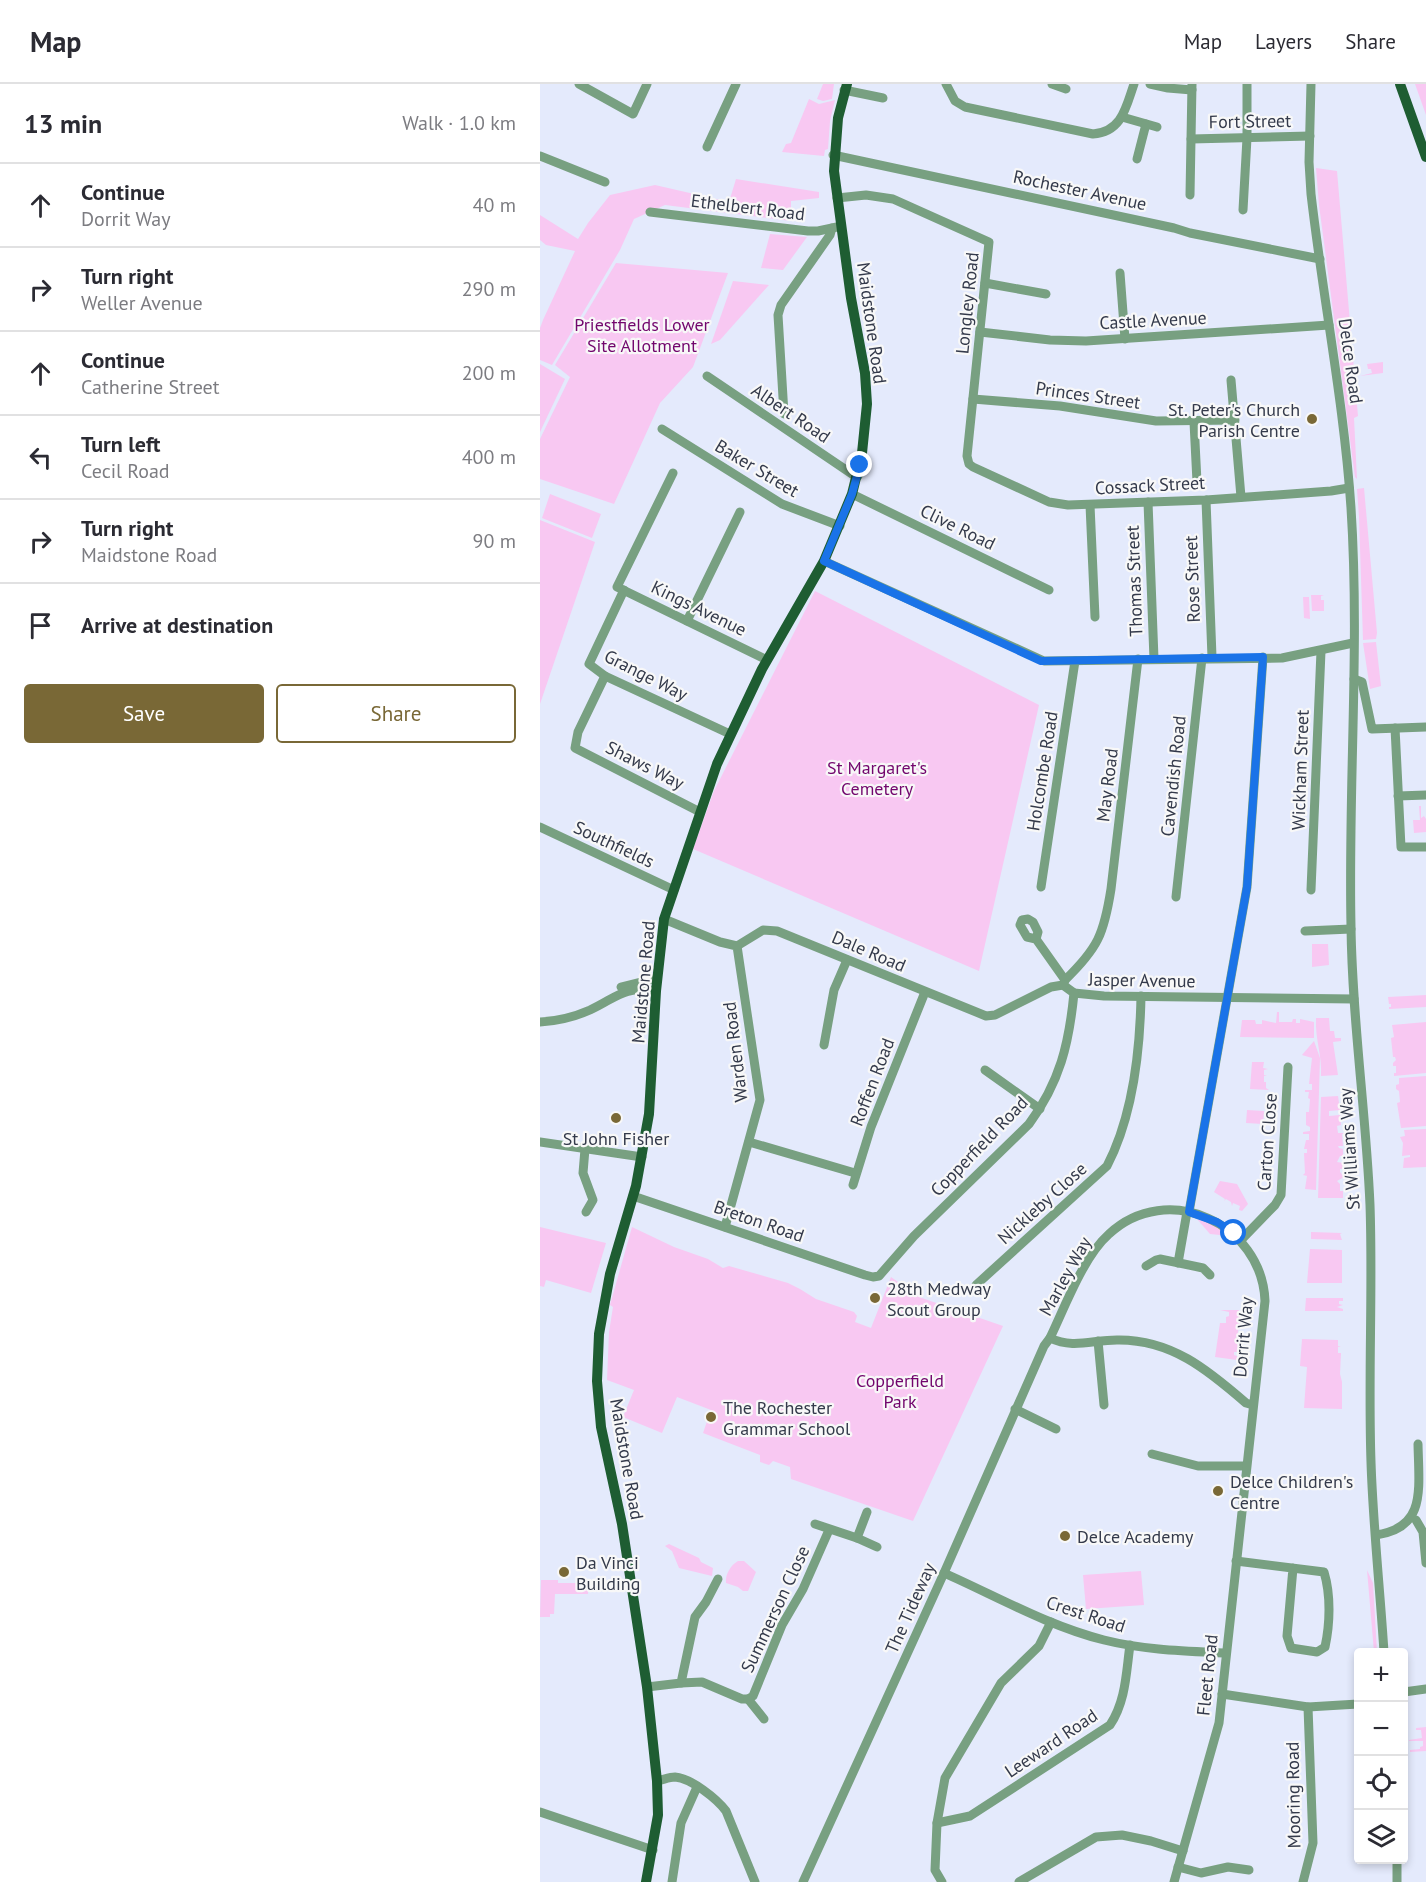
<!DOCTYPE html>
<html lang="en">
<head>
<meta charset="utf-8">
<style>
	:root { --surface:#fff; --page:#f7f7f7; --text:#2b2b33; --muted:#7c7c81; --line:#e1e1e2; --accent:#796836 }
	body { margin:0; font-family:"PT Sans",sans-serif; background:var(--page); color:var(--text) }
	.controls { position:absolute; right:18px; bottom:18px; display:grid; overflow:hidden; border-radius:6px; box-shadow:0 3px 9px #0003 }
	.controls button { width:54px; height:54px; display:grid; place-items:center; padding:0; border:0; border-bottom:2px solid var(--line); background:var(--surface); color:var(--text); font:30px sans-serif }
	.stop { position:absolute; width:18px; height:18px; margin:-14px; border:4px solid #1a73e8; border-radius:50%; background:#fff }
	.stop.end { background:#1a73e8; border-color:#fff; box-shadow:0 2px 6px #0008 }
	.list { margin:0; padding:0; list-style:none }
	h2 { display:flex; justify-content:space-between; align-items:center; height:78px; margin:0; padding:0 24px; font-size:26px }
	h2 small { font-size:20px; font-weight:400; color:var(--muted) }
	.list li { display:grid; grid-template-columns:39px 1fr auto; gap:18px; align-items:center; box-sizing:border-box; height:84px; padding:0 24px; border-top:2px solid var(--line) }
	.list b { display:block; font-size:22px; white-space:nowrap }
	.list p { margin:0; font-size:20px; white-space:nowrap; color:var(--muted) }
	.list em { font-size:20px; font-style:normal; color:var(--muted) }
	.actions { display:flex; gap:12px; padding:18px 24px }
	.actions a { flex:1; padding:14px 0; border:2px solid var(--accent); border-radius:6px; text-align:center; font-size:21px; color:var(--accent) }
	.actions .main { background:var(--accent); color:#fff }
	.icon { flex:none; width:33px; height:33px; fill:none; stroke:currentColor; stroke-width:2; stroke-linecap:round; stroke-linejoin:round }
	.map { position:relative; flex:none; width:886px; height:1798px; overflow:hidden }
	header { display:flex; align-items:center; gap:36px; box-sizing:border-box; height:84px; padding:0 30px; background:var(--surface); border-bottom:2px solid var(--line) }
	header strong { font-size:28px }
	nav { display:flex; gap:33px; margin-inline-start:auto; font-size:21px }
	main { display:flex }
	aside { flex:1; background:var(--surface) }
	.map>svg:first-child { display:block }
</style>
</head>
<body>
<header>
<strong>Map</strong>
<nav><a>Map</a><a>Layers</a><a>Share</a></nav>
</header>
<main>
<aside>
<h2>13 min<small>Walk · 1.0 km</small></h2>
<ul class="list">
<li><svg class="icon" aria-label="ahead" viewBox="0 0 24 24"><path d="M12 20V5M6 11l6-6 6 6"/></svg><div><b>Continue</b><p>Dorrit Way</p></div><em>40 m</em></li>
<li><svg class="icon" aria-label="right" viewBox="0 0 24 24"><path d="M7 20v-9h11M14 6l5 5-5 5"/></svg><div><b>Turn right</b><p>Weller Avenue</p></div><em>290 m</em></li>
<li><svg class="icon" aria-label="ahead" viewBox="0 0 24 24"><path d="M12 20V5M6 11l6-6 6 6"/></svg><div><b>Continue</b><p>Catherine Street</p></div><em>200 m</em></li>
<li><svg class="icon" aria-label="left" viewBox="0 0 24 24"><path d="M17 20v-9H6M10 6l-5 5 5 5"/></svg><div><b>Turn left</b><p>Cecil Road</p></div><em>400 m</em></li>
<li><svg class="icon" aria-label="right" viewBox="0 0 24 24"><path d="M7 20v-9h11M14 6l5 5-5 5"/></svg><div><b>Turn right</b><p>Maidstone Road</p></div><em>90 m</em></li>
<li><svg class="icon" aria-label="arrive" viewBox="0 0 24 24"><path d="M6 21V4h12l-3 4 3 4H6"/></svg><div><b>Arrive at destination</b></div></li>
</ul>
<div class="actions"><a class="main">Save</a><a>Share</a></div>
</aside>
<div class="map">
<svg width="886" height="1798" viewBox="0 0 886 1798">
	<rect width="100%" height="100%" fill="#e4eafc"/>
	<g fill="#f8c8f2">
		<polygon points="283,0 294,0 292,15 283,17 277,15"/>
		<polygon points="875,0 886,0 886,31"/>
		<polygon points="269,15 279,20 295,16 290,37 288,65 285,66 284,72 242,68 246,60 251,59"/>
		<polygon points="776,84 797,87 818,332 814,334 817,395 815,393 779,121"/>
		<polygon points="196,95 279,108 279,114 251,117 251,137 125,121 94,135 80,166 12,281 0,276 0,244 3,236 35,167 6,161 0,156 0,131 38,155 48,139 70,111 115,101 189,118"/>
		<polygon points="230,150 267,153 243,186 221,184"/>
		<polygon points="76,179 188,189 153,283 120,319 74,420 0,395 0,355 30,293 15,281"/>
		<polygon points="193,197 229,201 180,256 171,260"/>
		<polygon points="843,278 843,289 820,292 832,289 831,285 828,285 827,280"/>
		<polygon points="0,280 25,295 0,348"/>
		<polygon points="824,404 837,549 836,555 823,556 819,433 817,405"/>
		<polygon points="10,410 61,430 52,454 2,434"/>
		<polygon points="0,436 55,458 0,620"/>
		<polygon points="275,507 499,621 439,887 153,765 174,707"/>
		<polygon points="771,511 784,511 781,512 781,516 784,516 784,527 772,527"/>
		<polygon points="763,513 769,513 770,535 764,534"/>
		<polygon points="836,558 841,602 830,605 823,559"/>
		<polygon points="879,722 881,722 881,734 884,732 886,735 886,748 874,749 873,736 880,736"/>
		<polygon points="772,860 788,860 789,881 772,883"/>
		<polygon points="886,911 886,923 849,925 849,923 851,923 851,920 849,920 848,913"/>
		<polygon points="737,928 739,928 739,938 752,938 753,935 756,935 756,939 760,939 760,935 774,938 774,954 700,953 702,936 715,936 716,940 722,940 722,936 736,939"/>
		<path d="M776,934H789L790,947H794L795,954H801V957L793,958L798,991L781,992C782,970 775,956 776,934Z"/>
		<polygon points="886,938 886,989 854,992 854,989 856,989 856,982 853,982 853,979 856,976 855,973 853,973 851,954 854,953 852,941"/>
		<polygon points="774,957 780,974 776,1106 765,1105 767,1092 763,1091 765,1089 764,1069 767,1069 767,1065 764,1065 766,1056 769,1056 769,1050 763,1050 763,1048 770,1047 770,1043 766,1041 766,1028 769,1028 770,1015 768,1014 769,1008 765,1008 765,1006 772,1006 772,1000 769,1000 772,974 762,971"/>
		<polygon points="712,978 724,978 723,984 728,985 724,986 724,991 727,992 724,992 724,998 726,998 726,1004 729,1006 710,1005"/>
		<polygon points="886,992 886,1042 861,1044 857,1019 860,1018 859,1007 856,1005 856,1001 859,1000 859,994"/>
		<polygon points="798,1012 800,1026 789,1027 789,1032 800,1031 801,1041 797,1042 798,1049 813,1049 802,1050 803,1062 798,1062 799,1064 803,1065 803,1072 800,1072 797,1078 803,1079 803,1085 800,1085 800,1088 804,1093 797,1097 800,1100 800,1107 803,1107 803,1114 778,1114 781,1013"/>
		<polygon points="707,1026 724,1027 723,1040 706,1039"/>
		<polygon points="886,1045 886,1083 863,1084 864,1074 870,1073 870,1071 862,1072 863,1059 860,1053 865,1052 864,1046"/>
		<polygon points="680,1097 697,1100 708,1120 702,1127 699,1126 700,1122 693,1119 692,1122 691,1118 686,1115 684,1117 685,1115 674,1108"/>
		<polygon points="657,1135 675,1141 689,1152 670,1150"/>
		<polygon points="0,1143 66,1159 51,1209 6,1196 4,1203 0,1202"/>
		<polygon points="92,1143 134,1163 168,1175 183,1184 189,1182 248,1199 260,1205 276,1215 314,1228 317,1232 315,1238 331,1244 351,1193 379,1213 463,1242 373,1437 251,1395 250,1383 233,1377 229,1381 220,1378 220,1371 163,1349 171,1326 137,1313 122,1349 83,1333 94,1306 67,1296 69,1248 73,1223 70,1221"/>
		<polygon points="771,1148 802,1149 800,1150 802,1156 771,1155"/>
		<polygon points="770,1165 802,1166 802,1199 767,1199"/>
		<polygon points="766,1214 803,1214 803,1217 799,1217 799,1220 803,1221 797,1223 803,1225 803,1227 765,1227"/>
		<polygon points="680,1226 699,1226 699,1232 702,1232 702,1235 698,1235 698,1239 701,1240 699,1242 697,1253 701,1254 699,1268 694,1268 694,1271 697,1272 697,1276 675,1273 680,1239 686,1239 686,1233 689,1232 689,1228"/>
		<polygon points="762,1255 798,1256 798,1262 801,1262 798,1263 798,1269 801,1269 800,1290 802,1298 802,1325 764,1324 767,1283 760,1282"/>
		<polygon points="129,1460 159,1474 161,1478 173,1484 172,1492 139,1484 132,1467 125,1462"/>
		<path d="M198,1477H204L216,1488L208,1507H203L198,1503L186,1499C185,1490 191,1481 198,1477Z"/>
		<polygon points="827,1486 833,1499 837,1568 834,1568"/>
		<polygon points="601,1487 604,1521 546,1525 543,1491"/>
		<polygon points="1,1496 18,1496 18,1499 48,1499 48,1510 15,1510 14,1530 10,1530 10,1533 0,1533"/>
		<polygon points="886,1643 886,1667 870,1668 870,1666 880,1665 880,1663 883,1662 883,1657 869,1657 869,1656 882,1654 881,1646 876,1646 876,1644"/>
	</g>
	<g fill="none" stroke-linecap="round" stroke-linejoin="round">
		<g stroke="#78a081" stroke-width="9">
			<polyline points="39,0 93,30 107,0"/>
			<path d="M406,0L415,17L425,23L553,50C582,48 586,23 594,0"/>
			<polyline points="512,0 526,5"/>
			<polyline points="610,0 628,4 652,6"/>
			<path d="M771,0L769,78L771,110C783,215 804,319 811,424C820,563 808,702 811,842C812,935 826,1028 830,1121C833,1206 828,1292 831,1378C833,1441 840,1505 844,1568"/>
			<polyline points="304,6 343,14"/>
			<polyline points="582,33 617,43"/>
			<polyline points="651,55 770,52"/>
			<polyline points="167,63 196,0"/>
			<polyline points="293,71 634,144 650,149 780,175"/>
			<polyline points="0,72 65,98"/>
			<polyline points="597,75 606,40"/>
			<polyline points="650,111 652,0"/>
			<polyline points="297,114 326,111 353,115 449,158 427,372 429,380 433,383 509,418 528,421 666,416 791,407 809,404"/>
			<polyline points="703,126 707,54 707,0"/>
			<polyline points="110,128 268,147 278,147 297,143"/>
			<polyline points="580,189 585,255"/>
			<polyline points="445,199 506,210"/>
			<polyline points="440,248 510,256 546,257 789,241"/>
			<polyline points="167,292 312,390 318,392"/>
			<polyline points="691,296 701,413"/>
			<polyline points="433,315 520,322 616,337 695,336"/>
			<polyline points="244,330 238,231 241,221 290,151 292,144"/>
			<polyline points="654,338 657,398"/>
			<polyline points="122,345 242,420 300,442"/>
			<polyline points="133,389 77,503 227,576"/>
			<polyline points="312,410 509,506"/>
			<polyline points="666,416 672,573"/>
			<polyline points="608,418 614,575"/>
			<polyline points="550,421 555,533"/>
			<polyline points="284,477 504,577 742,574 813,559"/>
			<polyline points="84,506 49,580 65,592 190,650"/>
			<polyline points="147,537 200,428"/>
			<polyline points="65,592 38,648 35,664 160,728"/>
			<polyline points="814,595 822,598 832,645 886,643"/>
			<polyline points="855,644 861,763 886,763"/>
			<polyline points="858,712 886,711"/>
			<polyline points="0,743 134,806"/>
			<polyline points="501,803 535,577"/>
			<polyline points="771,806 781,567"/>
			<polyline points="636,813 662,574"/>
			<polyline points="124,835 180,858 197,862 220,1016 185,1143"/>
			<polyline points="765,847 811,845"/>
			<polyline points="496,855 487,853 480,841 482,836 488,835 493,838 498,848 496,855 525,896"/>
			<path d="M197,862L223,846L237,847L446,932L455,931L511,903L523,901L525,896C558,864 564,850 571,805L598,575"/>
			<polyline points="81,903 117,894"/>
			<polyline points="534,909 564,912 814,915"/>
			<path d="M0,938C18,937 34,933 50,926C78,913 82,902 116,907"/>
			<polyline points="284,961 294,906 307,876"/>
			<polyline points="445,986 500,1025"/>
			<polyline points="0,1058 102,1073"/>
			<polyline points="209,1058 315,1089"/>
			<polyline points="45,1065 43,1089 53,1116 46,1128"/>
			<polyline points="313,1101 331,1043 385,908"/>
			<path d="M93,1112L325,1191L333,1193L339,1192L374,1152L489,1040C520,998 529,960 534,909L523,901"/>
			<polyline points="649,1128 707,803 723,573"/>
			<polyline points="701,1156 735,1121 741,1111 748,983"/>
			<polyline points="638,1179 647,1128"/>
			<polyline points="606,1182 616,1176 620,1175 663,1184 670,1191"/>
			<path d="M436,1201L567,1082C593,1032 600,968 601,912"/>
			<path d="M510,1254C533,1265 552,1256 577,1256C631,1255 668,1286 706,1319L713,1321"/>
			<polyline points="558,1257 564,1321"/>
			<polyline points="475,1325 516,1345"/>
			<polyline points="612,1370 658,1382 706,1382"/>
			<polyline points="876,1436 883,1448 886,1479"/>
			<polyline points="275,1440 317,1454 337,1463"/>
			<path d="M836,1451C886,1444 879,1407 878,1360"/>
			<polyline points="317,1454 327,1428"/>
			<path d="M696,1477L784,1488C791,1511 790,1540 785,1563L777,1568L751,1564L747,1552L753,1484"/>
			<path d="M404,1489C456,1512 508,1542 564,1556C604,1566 645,1567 686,1569"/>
			<polyline points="141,1599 162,1598 202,1615 208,1615 213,1612 242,1541 263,1505 289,1446"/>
			<polyline points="107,1603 141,1599 155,1533 166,1518 178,1495"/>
			<polyline points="864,1608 886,1605"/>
			<polyline points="682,1610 768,1623 818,1620"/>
			<polyline points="208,1615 224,1635"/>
			<path d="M117,1697C123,1696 129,1693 135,1693C151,1694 177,1715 186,1727L215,1798"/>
			<polyline points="0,1728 113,1766"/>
			<path d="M397,1739L430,1732L570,1641C586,1617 586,1589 590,1561"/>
			<polyline points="638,1783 661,1789 688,1783 709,1786"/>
			<polyline points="132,1798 141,1739 157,1703"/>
			<path d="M263,1798L404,1489L504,1262L510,1254C525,1223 543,1173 569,1150C627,1096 722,1139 725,1217L679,1639L634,1798"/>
			<polyline points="402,1798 395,1786 397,1739 405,1694 461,1599 499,1562 511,1538"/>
			<polyline points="479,1798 556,1753 582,1751 611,1757 643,1767"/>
			<polyline points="763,1798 773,1759 768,1623"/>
			<polyline points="857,1798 857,1776"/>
		</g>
		<g stroke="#1e5d32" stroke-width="10">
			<polyline points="860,0 886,73"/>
			<polyline points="106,1798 118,1731 117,1697 107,1603 82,1440 61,1343 57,1297 59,1250 70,1190 96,1102 109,1030 116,907 124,835 177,680 222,585 284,477 312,410 322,369 327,320 325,289 311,214 294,87 298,34 307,0"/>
		</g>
	</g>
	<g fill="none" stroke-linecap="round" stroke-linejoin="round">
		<polyline stroke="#1a73e8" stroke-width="8" points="320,381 312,410 284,477 501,577 723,573 707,803 649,1128 677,1138 694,1149"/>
	</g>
	<g fill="#796836" stroke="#f8f8f8" stroke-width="2">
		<circle cx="772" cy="335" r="6"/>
		<circle cx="76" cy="1034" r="6"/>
		<circle cx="335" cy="1214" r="6"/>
		<circle cx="171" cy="1333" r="6"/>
		<circle cx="678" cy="1407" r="6"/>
		<circle cx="525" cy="1452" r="6"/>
		<circle cx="24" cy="1488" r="6"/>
	</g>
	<g text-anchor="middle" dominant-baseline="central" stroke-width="4.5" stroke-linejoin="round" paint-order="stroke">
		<g font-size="18" fill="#343a4b" stroke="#f8f8f8">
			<text transform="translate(710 37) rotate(-1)">Fort Street</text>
			<text transform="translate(540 106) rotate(12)">Rochester Avenue</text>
			<text transform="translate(208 123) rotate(7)">Ethelbert Road</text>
			<text transform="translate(427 219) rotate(-84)">Longley Road</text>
			<text transform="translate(613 236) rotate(-3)">Castle Avenue</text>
			<text transform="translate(332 239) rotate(82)">Maidstone Road</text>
			<text transform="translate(811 277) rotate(82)">Delce Road</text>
			<text transform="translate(548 311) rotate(8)">Princes Street</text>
			<text transform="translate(251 329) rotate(34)">Albert Road</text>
			<text transform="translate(217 384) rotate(31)">Baker Street</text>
			<text transform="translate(610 401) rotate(-3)">Cossack Street</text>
			<text transform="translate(418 443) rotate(26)">Clive Road</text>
			<text transform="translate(652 495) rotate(-92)">Rose Street</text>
			<text transform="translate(594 497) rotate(-92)">Thomas Street</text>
			<text transform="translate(159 524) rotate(26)">Kings Avenue</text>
			<text transform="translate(106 591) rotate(27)">Grange Way</text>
			<text transform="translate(105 681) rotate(27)">Shaws Way</text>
			<text transform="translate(760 686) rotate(-88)">Wickham Street</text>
			<text transform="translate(502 687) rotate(-81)">Holcombe Road</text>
			<text transform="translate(633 692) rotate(-84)">Cavendish Road</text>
			<text transform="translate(567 701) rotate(-83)">May Road</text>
			<text transform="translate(74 760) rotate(25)">Southfields</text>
			<text transform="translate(329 867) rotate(23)">Dale Road</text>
			<text transform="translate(602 896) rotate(1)">Jasper Avenue</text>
			<text transform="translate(103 898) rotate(-85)">Maidstone Road</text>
			<text transform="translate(195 968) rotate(-97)">Warden Road</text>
			<text transform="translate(332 998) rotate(-69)">Roffen Road</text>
			<text transform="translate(727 1058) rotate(-86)">Carton Close</text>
			<text transform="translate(439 1062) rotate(-46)">Copperfield Road</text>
			<text transform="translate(809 1065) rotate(-94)">St Williams Way</text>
			<text transform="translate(502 1119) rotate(-42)">Nickleby Close</text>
			<text transform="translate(219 1137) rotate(19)">Breton Road</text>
			<text transform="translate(525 1192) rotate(-61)">Marley Way</text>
			<text transform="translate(703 1253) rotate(-85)">Dorrit Way</text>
			<text transform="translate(87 1375) rotate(80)">Maidstone Road</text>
			<text transform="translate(370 1524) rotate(-66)">The Tideway</text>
			<text transform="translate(235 1525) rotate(-65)">Summerson Close</text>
			<text transform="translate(546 1530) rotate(18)">Crest Road</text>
			<text transform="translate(667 1591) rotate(-84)">Fleet Road</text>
			<text transform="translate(511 1659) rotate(-34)">Leeward Road</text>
			<text transform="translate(753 1711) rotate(-91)">Mooring Road</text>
		</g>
		<g font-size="18" fill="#72066d" stroke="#f8f8f8">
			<text x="102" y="240">Priestfields Lower<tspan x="102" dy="21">Site Allotment</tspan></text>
			<text x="337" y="683">St Margaret's<tspan x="337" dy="21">Cemetery</tspan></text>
			<text x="360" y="1296">Copperfield<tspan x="360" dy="21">Park</tspan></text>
		</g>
		<g font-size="18" fill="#343a4b" stroke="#f8f8f8" text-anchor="start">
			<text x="760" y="325" text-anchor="end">St. Peter's Church<tspan x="760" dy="21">Parish Centre</tspan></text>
			<text x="76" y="1054" text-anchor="middle">St John Fisher</text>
			<text x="347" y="1204">28th Medway<tspan x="347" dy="21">Scout Group</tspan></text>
			<text x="183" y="1323">The Rochester<tspan x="183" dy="21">Grammar School</tspan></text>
			<text x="690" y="1397">Delce Children's<tspan x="690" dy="21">Centre</tspan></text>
			<text x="537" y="1452">Delce Academy</text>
			<text x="36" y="1478">Da Vinci<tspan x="36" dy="21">Building</tspan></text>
		</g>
	</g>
</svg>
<div class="controls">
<button>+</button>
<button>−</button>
<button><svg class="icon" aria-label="locate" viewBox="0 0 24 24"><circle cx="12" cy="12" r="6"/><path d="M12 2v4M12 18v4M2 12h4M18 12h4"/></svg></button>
<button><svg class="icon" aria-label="layers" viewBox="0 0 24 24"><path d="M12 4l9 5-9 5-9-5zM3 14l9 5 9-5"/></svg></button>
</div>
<div class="stop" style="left:694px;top:1149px"></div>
<div class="stop end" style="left:320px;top:381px"></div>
</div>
</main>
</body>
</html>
